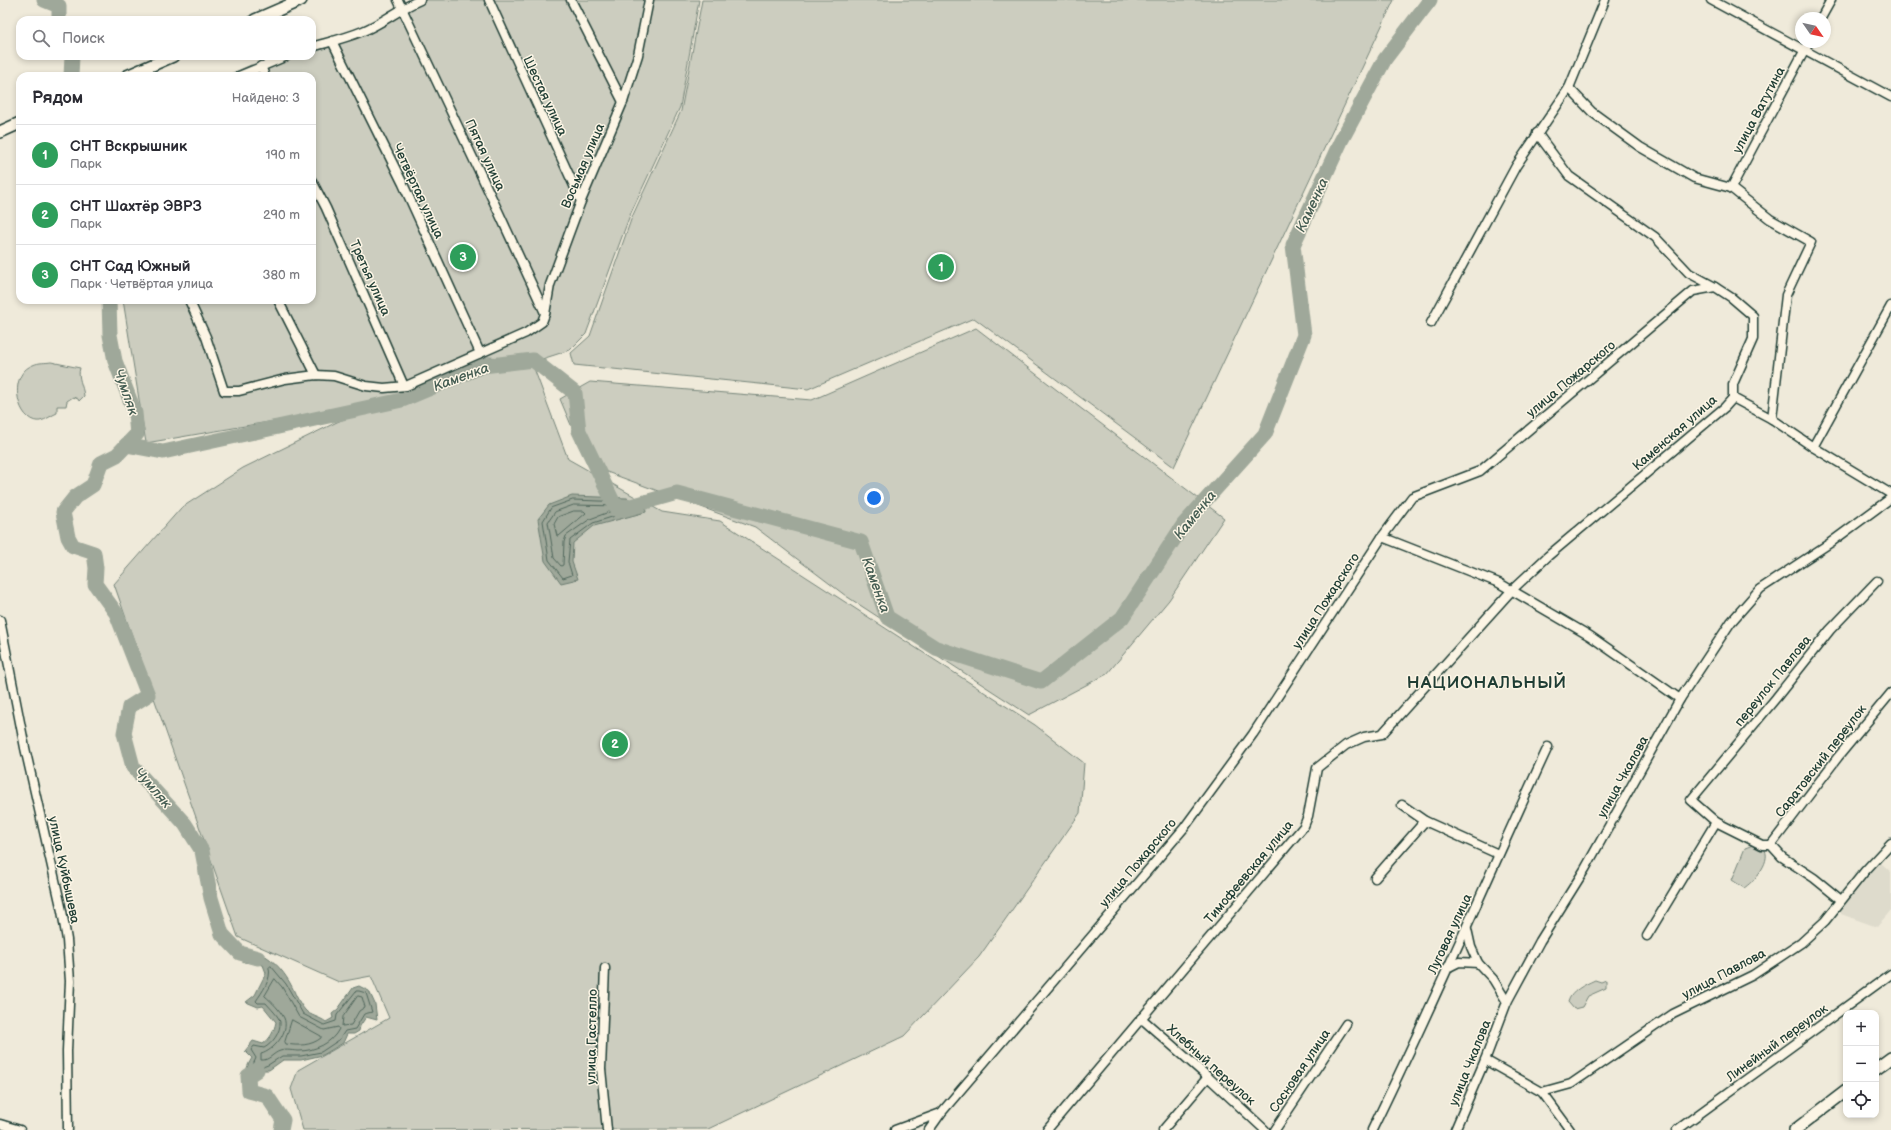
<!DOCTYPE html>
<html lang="ru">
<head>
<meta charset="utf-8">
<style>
	:root { --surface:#fff; --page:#f7f7f7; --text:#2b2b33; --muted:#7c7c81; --line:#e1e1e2; --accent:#0b8043 }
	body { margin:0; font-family:"Balsamiq Sans",sans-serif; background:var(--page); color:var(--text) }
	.controls { position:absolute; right:12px; bottom:12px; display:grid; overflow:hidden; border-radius:8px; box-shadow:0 2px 6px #0003 }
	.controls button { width:36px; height:36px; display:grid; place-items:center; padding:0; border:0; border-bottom:1px solid var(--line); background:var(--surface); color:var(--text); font:20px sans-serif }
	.compass { position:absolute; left:1795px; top:12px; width:36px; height:36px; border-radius:50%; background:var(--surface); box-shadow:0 2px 6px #0003; rotate:124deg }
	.you { position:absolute; left:874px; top:498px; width:14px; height:14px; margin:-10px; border:3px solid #fff; border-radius:50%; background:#1a73e8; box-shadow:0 0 0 6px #1a73e833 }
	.badge { display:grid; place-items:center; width:26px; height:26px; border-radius:50%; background:var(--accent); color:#fff; font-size:13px; font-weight:700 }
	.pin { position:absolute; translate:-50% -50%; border:2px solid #fff; box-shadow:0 1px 4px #0006 }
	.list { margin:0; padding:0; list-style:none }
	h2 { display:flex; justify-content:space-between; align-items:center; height:52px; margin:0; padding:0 16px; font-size:17px }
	h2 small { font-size:13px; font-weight:400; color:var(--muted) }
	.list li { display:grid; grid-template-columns:26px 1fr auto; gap:12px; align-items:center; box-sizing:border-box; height:60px; padding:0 16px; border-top:1px solid var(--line) }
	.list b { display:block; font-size:15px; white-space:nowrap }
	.list p { margin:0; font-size:13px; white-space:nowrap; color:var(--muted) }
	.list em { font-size:13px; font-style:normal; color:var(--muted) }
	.icon { flex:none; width:22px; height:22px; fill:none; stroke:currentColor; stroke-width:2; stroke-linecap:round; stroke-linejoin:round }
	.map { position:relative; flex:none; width:1891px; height:1130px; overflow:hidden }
	.search { position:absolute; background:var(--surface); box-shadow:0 2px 6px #0003; left:16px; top:16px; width:300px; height:44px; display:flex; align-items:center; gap:10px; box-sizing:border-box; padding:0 14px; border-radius:12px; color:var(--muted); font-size:15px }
	.panel { position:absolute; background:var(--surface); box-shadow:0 2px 6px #0003; left:16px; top:72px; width:300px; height:232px; border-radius:12px }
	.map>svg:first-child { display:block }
</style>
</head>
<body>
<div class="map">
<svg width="1891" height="1130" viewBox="0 0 1891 1130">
	<rect width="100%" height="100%" fill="#efeada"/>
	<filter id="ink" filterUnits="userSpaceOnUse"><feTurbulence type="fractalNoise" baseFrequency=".025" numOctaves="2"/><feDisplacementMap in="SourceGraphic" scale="8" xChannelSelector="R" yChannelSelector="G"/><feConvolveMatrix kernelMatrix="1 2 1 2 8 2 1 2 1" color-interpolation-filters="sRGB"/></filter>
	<g filter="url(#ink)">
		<polygon fill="#dedbcc" points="1880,862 1891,872 1891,910 1877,927 1841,914 1840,909"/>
		<g fill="#cccdbf" stroke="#76857a">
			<polygon points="413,0 699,0 680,107 630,215 586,334 570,350 539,360 487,357 379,403 146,443 123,300 312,300 312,76 226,76 251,65 257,66 282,56 312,56 312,45 359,31 388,16 387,12"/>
			<polygon points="702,0 1394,0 1174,467 974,318 808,389 574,365 571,353 590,336 632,217 681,111"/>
			<polygon points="976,328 1224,518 1169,600 1107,674 1029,715 846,596 755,527 588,465 560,399 590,382 812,400"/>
			<polygon points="487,360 532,363 568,459 662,512 720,521 1035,725 1084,763 1080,813 979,957 904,1036 708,1129 303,1130 291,1089 298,1070 389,1018 371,976 339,982 238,937 114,584 181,508 243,468 337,422"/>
			<path d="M51,362L80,368C77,377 83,386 84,396L79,401L78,399L73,397L67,401L66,406H57V413C52,415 46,420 40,421C18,424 6,375 33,365C39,362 46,363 51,362Z"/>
			<path d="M1753,845L1765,850C1771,863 1753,882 1744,888L1732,880L1745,848Z"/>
			<path d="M1595,980L1601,982L1606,980V988L1588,996L1582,1007L1574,1009L1568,1002C1571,991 1584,985 1595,980Z"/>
		</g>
		<g fill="#9fa89a" stroke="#6c7d71">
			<polygon points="572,496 627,498 645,506 646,512 594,526 573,543 572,562 578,579 561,583 545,561 538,519 549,505"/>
			<path d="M242,949C263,949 280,965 290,983C295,992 298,1002 305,1010C310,1016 320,1017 326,1022L333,1018L332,1014L338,1009L353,988L359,986L369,991L375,1004L377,1020L366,1017L360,1026L359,1031L354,1034H347L343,1043L323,1055L301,1060H283L269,1070H264L252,1077V1085L246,1087C244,1076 246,1067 252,1058L245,1051L253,1041L263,1044C271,1038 274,1031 276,1022L263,1006L258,1007L246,1002L255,995L266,973L263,965L244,962L235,955Z"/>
		</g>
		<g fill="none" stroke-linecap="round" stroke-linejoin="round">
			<g stroke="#52685d" stroke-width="1">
				<polygon points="573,500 626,502 637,509 593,523 570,540 568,562 572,575 563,578 549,560 543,521 551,508"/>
				<polygon points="574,505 618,506 620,508 590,519 566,536 564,542 563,565 561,566 554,558 548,522 555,512"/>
				<polygon points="574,511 584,511 586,513 559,536 557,536 554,524 558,517"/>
				<path d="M271,966L286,984L303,1014L324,1025L336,1021L337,1015L356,991H359L366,993L372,1012L364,1014L355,1029L345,1031L339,1040L321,1052L301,1056H282L268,1065L252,1071V1067L256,1058L251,1050L254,1046L264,1048C272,1044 281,1032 280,1022C279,1016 270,1008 266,1003H258L256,1001C262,992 272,979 269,968Z"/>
				<path d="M275,979L282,987L299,1017L324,1030L338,1027L339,1029C332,1043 315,1051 299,1051C294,1051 286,1049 280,1051C273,1053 269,1061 261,1060V1054C273,1051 290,1032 284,1018C280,1010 272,1002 265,996Z"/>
				<polygon points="358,996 362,997 365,1007 359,1011 351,1025 342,1026 343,1017"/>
				<path d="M292,1020L321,1036V1038C311,1046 298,1046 286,1044L285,1042Z"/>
			</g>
			<polyline stroke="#6c7d71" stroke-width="2.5" points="49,2 51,0"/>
			<g stroke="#9fa89a" stroke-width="15">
				<polyline points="44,0 59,6 59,20"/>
				<polyline points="71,76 72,56"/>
				<polyline points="109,300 110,335 115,361 135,413 137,434 117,455 101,463 93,485 75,497 63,512 68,537 73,546 94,553 96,568 95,584 116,613 148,695 129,707 124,733 133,767 185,824 202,851 211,898 222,934 240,953 258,958"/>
				<polyline points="126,445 163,452 402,400 483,366 533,360 575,393 579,431 617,510 677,493 861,542 887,617 936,648 1041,682 1122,618 1184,524 1265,434 1304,335 1293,245 1341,141 1385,59 1430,0"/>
				<polyline points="257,1070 248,1076 249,1091 267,1096 283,1120 281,1130"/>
			</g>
			<defs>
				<g id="minor">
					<polyline points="398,0 499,213 545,313"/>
					<polyline points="489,0 581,201"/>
					<polyline points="571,0 623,102"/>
					<polyline points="1711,0 1891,97"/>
					<polyline points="1821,18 1831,0"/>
					<polyline points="332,41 403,184 480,353"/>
					<path d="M312,47C329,42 346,38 363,31C383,23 399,9 420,0"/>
					<polyline points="261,66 265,76"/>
					<polyline points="239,76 287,56"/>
					<polyline points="1569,88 1592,112 1640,147 1694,178 1731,188 1770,219 1811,242 1786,295 1772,419"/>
					<polyline points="1537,133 1569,176 1655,237 1689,273 1715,287"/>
					<polyline points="312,181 326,208 404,386"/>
					<polyline points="1731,188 1809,42"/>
					<polyline points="189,300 206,337 224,391 239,391 285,379 316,375 334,376 366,386 384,388 406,386 526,333 542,322 545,314 550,285 581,201 623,102 638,55 649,0"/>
					<polyline points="278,300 316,375"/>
					<polyline points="1431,323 1516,166 1569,88 1605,0"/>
					<polyline points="1813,447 1891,494"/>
					<polyline points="1382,537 1499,583 1590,636 1680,699"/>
					<polyline points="0,620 25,748 62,911 67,940 70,981 67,1051 68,1130"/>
					<polyline points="1402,805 1425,821"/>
					<polyline points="1771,845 1838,757 1891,693"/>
					<polyline points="1375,878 1425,821 1498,854"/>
					<polyline points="1841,900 1814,878 1782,857 1771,845 1762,845 1716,822 1691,800 1776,698 1830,630 1877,581"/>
					<polyline points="1467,929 1471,947 1478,963 1493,979 1507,1002"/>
					<polyline points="1647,936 1716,822"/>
					<polyline points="605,968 601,1069 607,1130"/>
					<polyline points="1447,968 1459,962 1478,963"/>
					<polyline points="1141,1018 1208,1077 1265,1130"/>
					<polyline points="1485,1060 1542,1092 1570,1130"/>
					<polyline points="1542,1092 1571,1084 1673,1014 1753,975 1801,943 1825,921 1865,871 1891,843"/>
					<polyline points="0,1124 20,1130"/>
					<polyline points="895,1130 941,1113"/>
					<polyline points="929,1130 941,1113 1184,828 1253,734 1382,537 1412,497 1480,471 1693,291 1715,287 1732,298 1753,316 1753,339 1733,384 1733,398"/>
					<polyline points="1047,1130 1304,826 1308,816 1317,768 1346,745 1364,737 1382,734 1512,590 1548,556 1725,407 1733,398 1772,419 1813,447 1891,306"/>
					<polyline points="1163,1130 1208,1077"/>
					<polyline points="1275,1130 1346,1024"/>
					<path d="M1372,1130C1434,1004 1489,874 1548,747"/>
					<polyline points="1455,1130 1485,1060 1507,1002 1540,941 1585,869 1680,699 1731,622 1760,589 1830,543 1891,498"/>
					<polyline points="1677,1130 1891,974"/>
				</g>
				<g id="secondary">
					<polyline points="255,20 301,0"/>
					<polyline points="127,76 173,56"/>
					<polyline points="0,132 20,123"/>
					<polyline points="1876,1069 1891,1058"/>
					<polyline points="1795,1130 1846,1091"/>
				</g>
			</defs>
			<use href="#minor" stroke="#1f3d34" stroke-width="11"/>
			<use href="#secondary" stroke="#1f3d34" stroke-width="14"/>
			<use href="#minor" stroke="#fcf5e5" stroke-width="8"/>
			<use href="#secondary" stroke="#fcf5e5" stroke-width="11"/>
		</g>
	</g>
	<g text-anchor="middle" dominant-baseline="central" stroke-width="3" stroke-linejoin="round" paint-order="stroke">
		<g font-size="13" fill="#1f3d34" stroke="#fcf5e5">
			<text transform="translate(545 96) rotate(65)">Шестая улица</text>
			<text transform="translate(1759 110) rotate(-62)">улица Ватутина</text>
			<text transform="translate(485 155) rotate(65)">Пятая улица</text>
			<text transform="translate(583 166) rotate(-67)">Восьмая улица</text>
			<text transform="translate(418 191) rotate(65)">Четвёртая улица</text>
			<text transform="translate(370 278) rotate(66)">Третья улица</text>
			<text transform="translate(1571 379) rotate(-40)">улица Пожарского</text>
			<text transform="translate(1675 433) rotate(-41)">Каменская улица</text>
			<text transform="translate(1326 601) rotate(-57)">улица Пожарского</text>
			<text transform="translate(1773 681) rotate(-51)">переулок Павлова</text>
			<text transform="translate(1821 761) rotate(-52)">Саратовский переулок</text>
			<text transform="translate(1623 777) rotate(-61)">улица Чкалова</text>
			<text transform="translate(1138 863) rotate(-50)">улица Пожарского</text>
			<text transform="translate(64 870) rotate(78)">улица Куйбышева</text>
			<text transform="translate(1249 872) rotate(-50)">Тимофеевская улица</text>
			<text transform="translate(1450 934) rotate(-65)">Луговая улица</text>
			<text transform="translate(1724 974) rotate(-28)">улица Павлова</text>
			<text transform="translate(592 1037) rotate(-89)">улица Гастелло</text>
			<text transform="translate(1777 1043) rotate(-36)">Линейный переулок</text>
			<text transform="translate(1470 1063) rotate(-68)">улица Чкалова</text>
			<text transform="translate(1211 1065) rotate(42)">Хлебный переулок</text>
			<text transform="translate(1300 1071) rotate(-56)">Сосновая улица</text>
		</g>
		<g font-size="14" font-style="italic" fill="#455d53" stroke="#fcf5e5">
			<text transform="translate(1312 205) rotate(-65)">Каменка</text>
			<text transform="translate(461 377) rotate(-20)">Каменка</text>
			<text transform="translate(126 392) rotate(71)">Чумляк</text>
			<text transform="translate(1195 515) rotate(-51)">Каменка</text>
			<text transform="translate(876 585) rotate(70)">Каменка</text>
			<text transform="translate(153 788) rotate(49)">Чумляк</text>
		</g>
		<g font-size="17" font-weight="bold" letter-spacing="1" fill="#1f3d34" stroke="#fcf5e5">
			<text x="1487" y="683">НАЦИОНАЛЬНЫЙ</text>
		</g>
	</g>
</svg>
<div class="controls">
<button>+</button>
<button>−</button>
<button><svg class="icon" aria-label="locate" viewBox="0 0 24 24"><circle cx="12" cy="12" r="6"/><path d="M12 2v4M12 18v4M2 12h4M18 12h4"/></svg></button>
</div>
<svg class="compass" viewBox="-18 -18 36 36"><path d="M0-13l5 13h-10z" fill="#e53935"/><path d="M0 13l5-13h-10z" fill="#7c7c81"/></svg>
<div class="you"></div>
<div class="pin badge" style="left:941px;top:267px;background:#2e9e5b">1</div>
<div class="pin badge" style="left:615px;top:744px;background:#2e9e5b">2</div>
<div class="pin badge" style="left:463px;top:257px;background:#2e9e5b">3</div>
<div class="search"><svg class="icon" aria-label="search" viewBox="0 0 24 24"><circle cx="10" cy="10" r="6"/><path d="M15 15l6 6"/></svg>Поиск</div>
<section class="panel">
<h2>Рядом<small>Найдено: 3</small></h2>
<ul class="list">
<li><span class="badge" style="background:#2e9e5b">1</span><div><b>СНТ Вскрышник</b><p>Парк</p></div><em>190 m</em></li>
<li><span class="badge" style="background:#2e9e5b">2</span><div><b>СНТ Шахтёр ЭВРЗ</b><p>Парк</p></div><em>290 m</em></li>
<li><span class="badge" style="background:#2e9e5b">3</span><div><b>СНТ Сад Южный</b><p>Парк · Четвёртая улица</p></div><em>380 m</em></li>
</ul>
</section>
</div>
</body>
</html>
